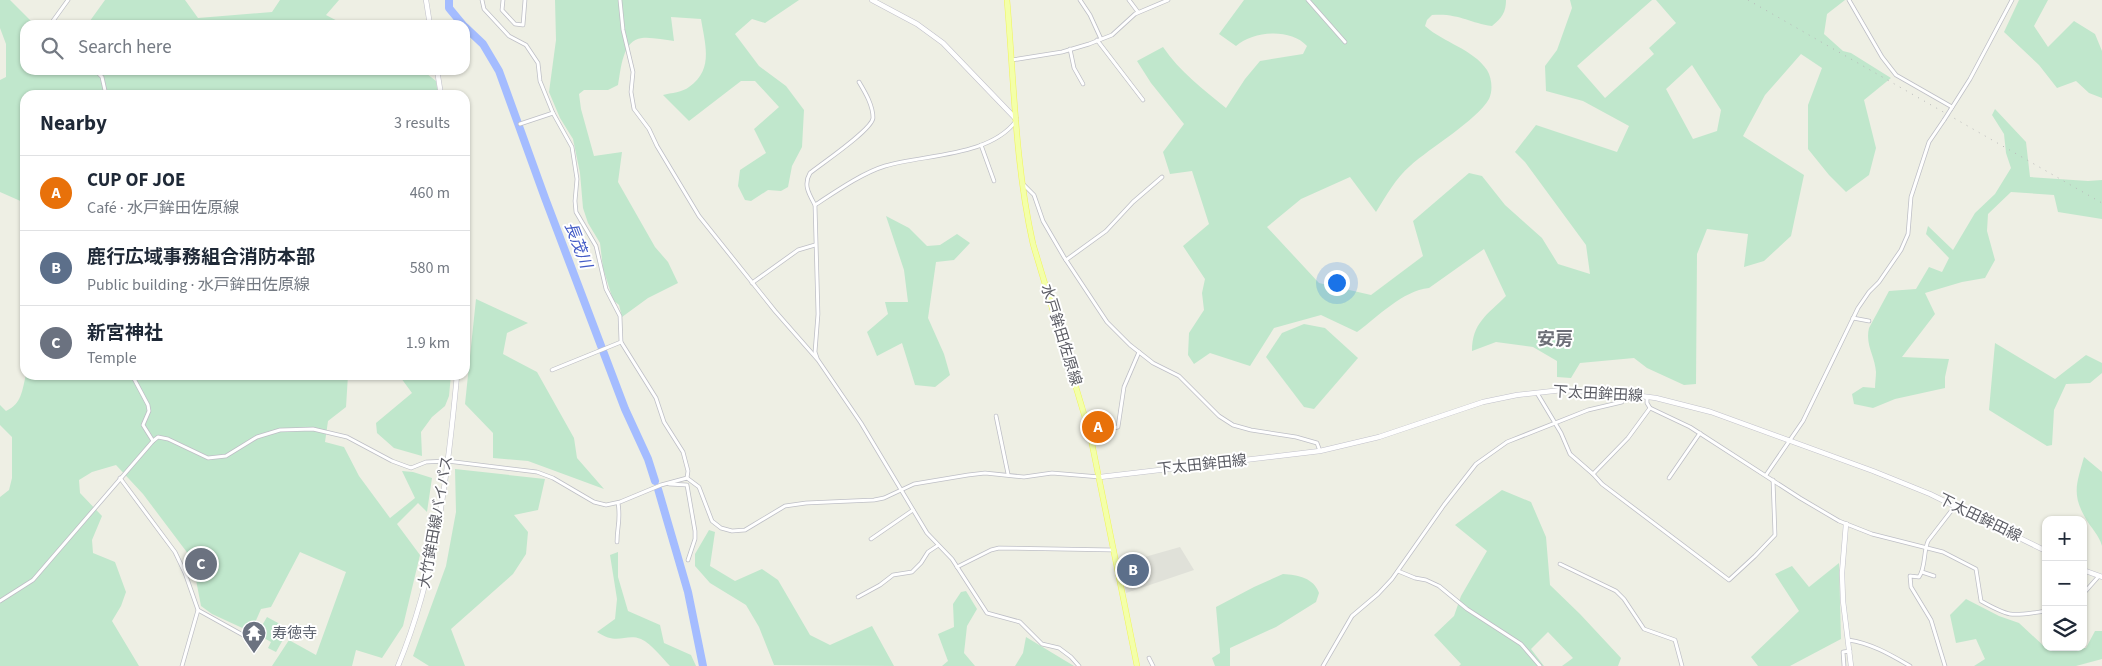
<!DOCTYPE html>
<html lang="en">
<head>
<meta charset="utf-8">
<style>
	:root { --surface:#fff; --page:#f2f2f3; --text:#1f2937; --muted:#747a83; --line:#e0e1e3; --accent:#7c4c32 }
	body { margin:0; font-family:"Source Sans 3","Noto Sans JP",sans-serif; background:var(--page); color:var(--text) }
	.controls { position:absolute; right:15px; bottom:15px; display:grid; overflow:hidden; border-radius:10px; box-shadow:0 1px 4px #0004 }
	.controls button { width:45px; height:45px; display:grid; place-items:center; padding:0; border:0; border-bottom:1px solid var(--line); background:var(--surface); color:var(--text); font:25px sans-serif }
	.you { position:absolute; left:1336px; top:282px; width:18px; height:18px; margin:-12px; border:4px solid #fff; border-radius:50%; background:#1a73e8; box-shadow:0 0 0 8px #1a73e833 }
	.badge { display:grid; place-items:center; width:32px; height:32px; border-radius:50%; background:var(--accent); color:#fff; font-size:16px; font-weight:700 }
	.pin { position:absolute; translate:-50% -50%; border:2px solid #fff; box-shadow:0 1px 5px #0006 }
	.list { margin:0; padding:0; list-style:none }
	h2 { display:flex; justify-content:space-between; align-items:center; height:65px; margin:0; padding:0 20px; font-size:21px }
	h2 small { font-size:16px; font-weight:400; color:var(--muted) }
	.list li { display:grid; grid-template-columns:32px 1fr auto; gap:15px; align-items:center; box-sizing:border-box; height:75px; padding:0 20px; border-top:1px solid var(--line) }
	.list b { display:block; font-size:19px; white-space:nowrap }
	.list p { margin:0; font-size:16px; white-space:nowrap; color:var(--muted) }
	.list em { font-size:16px; font-style:normal; color:var(--muted) }
	.icon { flex:none; width:28px; height:28px; fill:none; stroke:currentColor; stroke-width:2; stroke-linecap:round; stroke-linejoin:round }
	.map { position:relative; flex:none; width:2102px; height:666px; overflow:hidden }
	.search { position:absolute; background:var(--surface); box-shadow:0 1px 4px #0004; left:20px; top:20px; width:450px; height:55px; display:flex; align-items:center; gap:12px; box-sizing:border-box; padding:0 18px; border-radius:15px; color:var(--muted); font-size:19px }
	.panel { position:absolute; background:var(--surface); box-shadow:0 1px 4px #0004; left:20px; top:90px; width:450px; height:290px; border-radius:15px }
	.map>svg:first-child { display:block }
</style>
</head>
<body>
<div class="map">
<svg width="2102" height="666" viewBox="0 0 2102 666">
	<rect width="100%" height="100%" fill="#eeefe4"/>
	<polygon fill="#e0e1d9" points="1180,547 1194,570 1126,593 1120,564"/>
	<g fill="#c0e7cc" fill-rule="evenodd">
		<polygon points="0,0 10,0 35,25 25,25 25,70 422,70 436,81 438,95 381,92 379,95 25,95 25,203 0,192 0,80 6,77 6,44 0,28"/>
		<polygon points="105,0 185,0 198,18 272,12 280,0 339,0 326,15 345,25 87,25"/>
		<path d="M555,0H799L765,23L752,19L735,34L759,66L786,86L804,110L802,147L792,166L788,187L781,191L768,190L751,201L745,200L738,186L740,170L766,153L754,129L779,107L755,81H741L689,121L663,95C671,93 683,92 689,87C714,70 705,44 701,19L671,17L674,41C664,40 652,37 642,38C622,40 621,70 618,85L608,90H584L579,94L581,109L594,156L622,152L618,182L655,247L668,262L678,283L648,298L622,317L619,305L613,300L603,268L600,243L588,223L583,208L580,173L573,139L560,118L549,92L556,40Z"/>
		<path d="M1244,0H1506C1506,12 1502,18 1492,26C1469,23 1459,13 1432,15L1427,20L1425,26C1444,43 1473,49 1487,70C1492,78 1493,91 1489,99C1476,121 1431,147 1410,166C1396,178 1386,196 1376,212L1350,177L1301,199L1267,227L1319,283L1371,295L1423,256L1413,221L1469,173L1482,176L1505,205L1542,238L1558,264L1590,274L1586,245L1525,162L1515,152L1536,125L1617,152L1629,126L1583,101L1546,91L1545,66L1557,50L1572,8L1570,0H1652L1577,66L1605,98L1654,54L1649,48L1676,23L1656,0H1845L1827,14L1824,34L1843,51L1851,53L1891,78L1864,100L1876,148L1869,175L1846,192L1829,175L1808,149V105L1822,68L1801,54L1765,95L1743,136L1804,175L1791,236L1764,261L1744,267L1748,234L1707,229L1697,254L1696,384L1684,385L1647,368L1634,358L1580,363L1571,378L1557,377V361L1533,347L1496,342L1472,351C1472,323 1487,315 1506,296L1484,249L1429,288C1402,291 1379,316 1357,332L1321,315L1274,328L1250,366L1210,353L1194,364L1188,355L1189,333L1204,310L1202,293L1205,279L1183,246L1209,224L1192,171L1170,174L1163,152L1184,124L1151,83L1137,61L1163,47C1180,72 1203,89 1226,108L1245,79L1260,61L1303,54L1307,46C1290,28 1254,31 1236,46L1219,34ZM1692,65L1721,110L1717,131L1693,139L1666,89Z"/>
		<polygon points="2019,0 2048,0 2034,26 2048,47 2074,21 2095,34 2102,51 2102,98 2089,93 2076,81 2057,88 2039,65 2004,32"/>
		<path d="M1995,109L2026,142L2030,177L2088,181L2102,180V219L2058,212L2054,195L2011,192L1988,214L1987,231L1995,260L1985,278L1962,282L1925,293L1935,314L1902,357L1949,359L1945,377V388L1895,399L1873,408L1854,404L1852,394L1863,387L1875,388C1875,383 1876,377 1876,372C1875,356 1865,345 1869,328L1889,291L1916,289L1929,267L1942,272L1949,258L1926,234L1928,226L1953,250L1975,213L1995,194L2011,168L2006,153L2004,134L1992,115Z"/>
		<polygon points="886,216 909,228 927,246 940,245 957,234 970,243 954,260 936,262 928,318 944,354 950,375 935,387 915,385 902,343 877,356 867,332 888,314 885,302 908,302 904,270"/>
		<polygon points="476,299 528,323 507,333 503,354 537,372 574,438 577,458 604,489 528,461 493,458 493,433 465,404"/>
		<polygon points="1304,324 1325,328 1358,358 1314,409 1304,407 1266,357 1282,333"/>
		<polygon points="1995,343 2055,379 2086,355 2102,363 2102,373 2090,383 2066,384 2054,410 2052,445 2047,446 1989,410"/>
		<path d="M26,375H348L346,407L328,421L325,442L344,447L359,476L390,518L415,498L402,471L413,472L432,478L427,512L418,503L397,524L420,555L403,626L382,658L356,650L352,666H272L289,640L316,655L346,572L300,552L271,607L261,609L251,632L212,614L201,606L192,559L143,494L116,465L92,472L79,480L80,493L102,516L92,540L93,553L115,562L126,592L121,606L112,621L139,666H0V497L9,490L12,478V437L0,425V405L6,411C22,404 22,390 26,375Z"/>
		<polygon points="404,375 451,375 449,396 445,406 432,417 421,432 422,456 394,448 377,433 376,423 412,393 401,378"/>
		<path d="M2084,457L2102,472V546C2099,535 2091,528 2086,519C2071,494 2077,483 2084,457Z"/>
		<polygon points="455,469 545,479 538,510 514,515 528,532 526,554 513,574 451,629 465,666 429,666 413,656 446,566 456,512"/>
		<polygon points="1502,490 1531,502 1546,537 1550,585 1580,614 1621,658 1618,666 1562,666 1573,658 1548,632 1531,649 1544,666 1459,666 1461,664 1434,635 1454,616 1461,596 1487,551 1455,525"/>
		<polygon points="709,530 715,532 710,566 735,581 762,569 778,580 810,635 830,645 872,626 894,666 774,665 759,627 746,605 710,583 695,566 695,554"/>
		<path d="M618,552V577L628,611L660,625L664,643L691,655L696,666H670C662,658 652,644 641,639C625,633 618,646 597,632L615,619L617,599L610,555Z"/>
		<polygon points="1839,563 1841,639 1790,666 1758,666 1751,657 1799,611 1775,574 1792,566 1809,587"/>
		<path d="M1283,574C1298,575 1314,578 1319,593L1316,602L1276,627L1230,648V666H1215L1212,658L1220,653L1216,607L1254,587Z"/>
		<polygon points="966,591 977,609 967,626 964,653 975,666 942,666 948,661 938,634 954,627 953,604 961,592"/>
		<polygon points="1966,599 1999,616 2019,623 2046,648 2086,648 2095,631 2102,631 2102,659 2076,666 1974,666 1985,659 1976,639 1956,643 1950,615"/>
		<polygon points="267,617 289,629 276,652 268,648 271,642 257,634"/>
		<polygon points="1026,637 1074,666 1015,666 1023,653"/>
	</g>
	<g fill="none" stroke-linecap="round" stroke-linejoin="round">
		<g stroke="#a4bcff" stroke-width="8">
			<polyline points="449,0 449,8 463,25"/>
			<polyline points="465,27 483,44 499,71 545,198 625,409 648,459 655,481"/>
			<polyline points="658,489 688,592 703,666"/>
		</g>
		<defs>
			<g id="street">
				<polyline points="482,0 484,9 509,36 526,45 538,63 540,81 553,113 572,147 577,179 575,201 576,212 596,246 606,289 620,316 621,342 656,398 664,422 683,452 688,471 687,478"/>
				<polyline points="503,0 502,10 515,24 523,25 525,0"/>
				<polyline points="620,0 623,30 633,72 631,92 634,109 649,129 657,146 699,216 775,311 818,360 861,423 927,533 952,559 987,613 1020,622 1042,644 1059,648 1071,657 1079,666"/>
				<polyline points="1080,0 1090,15 1101,39"/>
				<polyline points="1129,0 1138,12"/>
				<polyline points="1308,0 1345,42"/>
				<polyline points="1849,0 1882,57 1896,75 1952,107"/>
				<polyline points="50,25 68,0"/>
				<polyline points="1097,40 1143,100"/>
				<polyline points="1070,49 1074,68 1083,84"/>
				<polyline points="1012,60 1062,52 1089,44 1112,35 1135,14 1168,0"/>
				<polyline points="95,70 102,77 106,95"/>
				<polyline points="1951,109 1970,79 2012,0"/>
				<polyline points="520,124 553,113"/>
				<polyline points="981,145 994,181"/>
				<polyline points="1023,184 1034,195 1043,221 1064,257 1107,322 1130,345 1153,363 1179,376 1219,416 1233,425 1251,430 1296,437 1317,443 1320,451"/>
				<path d="M815,205C835,192 862,173 885,166C925,154 989,157 1016,121"/>
				<polyline points="1066,260 1106,231 1133,202 1162,177"/>
				<polyline points="752,283 798,250 815,245"/>
				<polyline points="1853,318 1869,321"/>
				<path d="M817,358L815,352L818,314L815,205C809,194 803,185 810,173C821,164 872,130 873,118C873,105 865,92 859,82"/>
				<polyline points="552,370 621,342"/>
				<polyline points="132,375 148,405 149,411 143,425 153,441"/>
				<polyline points="1537,393 1561,433 1570,454 1593,474 1602,484 1729,580 1755,556 1775,535 1773,480"/>
				<path d="M1647,397V403L1650,408L1690,427L1800,498L1839,521L1872,534L1943,552L1976,569L1981,601C2011,618 2012,616 2046,611"/>
				<polyline points="996,416 1008,474"/>
				<polyline points="1090,434 1118,427 1124,387 1139,352"/>
				<polyline points="1593,474 1628,438 1650,408"/>
				<polyline points="1766,475 1803,421 1858,308 1869,292 1879,282 1901,250 1908,234 1911,197 1929,142 1944,120"/>
				<polyline points="120,478 175,552 185,573 198,610 182,666"/>
				<polyline points="1669,478 1700,433"/>
				<polyline points="669,484 687,485 695,531 695,539 688,560"/>
				<polyline points="871,539 913,510"/>
				<path d="M617,542C617,526 621,520 618,503"/>
				<polyline points="1560,564 1616,591 1624,599 1644,629 1675,640 1682,666"/>
				<polyline points="957,567 991,550 999,548 1114,550"/>
				<polyline points="1398,571 1415,578 1426,580 1439,586 1467,609 1521,644 1540,666"/>
				<polyline points="1922,572 1934,576"/>
				<polyline points="2083,594 2099,576"/>
				<polyline points="858,597 880,585 893,575 912,572 921,563 928,552 937,546"/>
				<polyline points="0,601 33,580 153,441 158,437 168,439 208,458 226,456 257,437 280,430 313,429 347,437 392,461 411,468 426,462 447,461 537,472 553,478 594,502 606,505 620,502 661,485 687,478 699,487 712,521 721,528 732,531 745,530 785,506 806,503 874,500 884,498 914,484 968,475 985,473 1024,477 1052,473 1100,477"/>
				<polyline points="198,610 243,635"/>
				<path d="M1848,640C1871,643 1891,655 1910,666"/>
				<polyline points="1149,658 1153,666"/>
				<polyline points="1323,666 1352,616 1378,594 1392,579 1444,505 1476,464 1507,442 1588,410 1622,402 1625,394"/>
				<polyline points="1844,666 1843,652 1850,651"/>
				<path d="M1945,666L1931,620L1911,587L1910,576L1919,577C1926,567 1923,553 1928,541L1955,506"/>
			</g>
			<g id="secondary">
				<polyline points="426,0 430,25"/>
				<polyline points="872,0 917,24 943,43 1016,119"/>
				<polyline points="437,70 441,95"/>
				<polyline points="1100,477 1320,451 1379,437 1483,402 1517,395 1562,390 1625,394 1656,398 1711,412 1873,471 1930,494 2046,551"/>
				<polyline points="1846,524 1842,573 1843,601 1851,666"/>
				<polyline points="2083,570 2102,577"/>
				<path d="M398,666C436,575 448,473 457,375"/>
			</g>
			<path id="primary" d="M1007,0C1014,81 1015,164 1033,244L1090,434L1137,666"/>
		</defs>
		<use href="#street" stroke="#bebfc6" stroke-width="4.5"/>
		<use href="#secondary" stroke="#c1c1ca" stroke-width="5.5"/>
		<use href="#primary" stroke="#f1f557" stroke-width="6"/>
		<use href="#street" stroke="#fff" stroke-width="3"/>
		<use href="#secondary" stroke="#fff" stroke-width="4.5"/>
		<use href="#primary" stroke="#f3ffa9" stroke-width="5"/>
		<polyline stroke="#b7b7b8" stroke-width="1" stroke-dasharray="1 6" stroke-linecap="butt" points="1748,0 2102,203"/>
		<defs>
			<polyline id="street-bridge" points="1944,120 1951,109"/>
		</defs>
		<use href="#street-bridge" stroke="#bebfc6" stroke-width="4.5" stroke-linecap="butt"/>
		<use href="#street-bridge" stroke="#fff" stroke-width="3"/>
	</g>
	<defs>
		<symbol id="temple-pin" viewBox="-11 -11 22 30"><path d="M0 17L-7.5 6A9.5 9.5 0 1 1 7.5 6Z" fill="#6b7280" stroke="#fff"/><path d="M0-6L5-2H3V0L6.5 2.5H4V6H1.5V3h-3V6H-4V2.5H-6.5L-3 0V-2H-5Z" fill="#fff"/></symbol>
	</defs>
	<g fill-rule="evenodd">
		<use href="#temple-pin" x="240" y="619" width="28" height="38"/>
	</g>
	<g text-anchor="middle" dominant-baseline="central" stroke-width="4" stroke-linejoin="round" paint-order="stroke">
		<g font-size="15" fill="#5c5d65" stroke="#fff">
			<text transform="translate(1061 335) rotate(73)">水戸鉾田佐原線</text>
			<text transform="translate(1598 394) rotate(3)">下太田鉾田線</text>
			<text transform="translate(1202 465) rotate(-6)">下太田鉾田線</text>
			<text transform="translate(1980 518) rotate(26)">下太田鉾田線</text>
			<text transform="translate(436 522) rotate(-80)">大竹鉾田線バイパス</text>
		</g>
		<g font-size="15" fill="#5b616d" stroke="#fff" text-anchor="start">
			<text x="272" y="633">寿徳寺</text>
		</g>
		<g font-size="16" font-style="italic" fill="#435bc6" stroke="#fff">
			<text transform="translate(578 245) rotate(69)">長茂川</text>
		</g>
		<g font-size="18" font-weight="bold" fill="#6d6f77" stroke="#fff">
			<text x="1555" y="339">安房</text>
		</g>
	</g>
</svg>
<div class="controls">
<button>+</button>
<button>−</button>
<button><svg class="icon" aria-label="layers" viewBox="0 0 24 24"><path d="M12 4l9 5-9 5-9-5zM3 14l9 5 9-5"/></svg></button>
</div>
<div class="you"></div>
<div class="pin badge" style="left:1098px;top:427px;background:#e8710a">A</div>
<div class="pin badge" style="left:1133px;top:570px;background:#5c6f8a">B</div>
<div class="pin badge" style="left:201px;top:564px;background:#6b7280">C</div>
<div class="search"><svg class="icon" aria-label="search" viewBox="0 0 24 24"><circle cx="10" cy="10" r="6"/><path d="M15 15l6 6"/></svg>Search here</div>
<section class="panel">
<h2>Nearby<small>3 results</small></h2>
<ul class="list">
<li><span class="badge" style="background:#e8710a">A</span><div><b>CUP OF JOE</b><p>Café · 水戸鉾田佐原線</p></div><em>460 m</em></li>
<li><span class="badge" style="background:#5c6f8a">B</span><div><b>鹿行広域事務組合消防本部</b><p>Public building · 水戸鉾田佐原線</p></div><em>580 m</em></li>
<li><span class="badge" style="background:#6b7280">C</span><div><b>新宮神社</b><p>Temple</p></div><em>1.9 km</em></li>
</ul>
</section>
</div>
</body>
</html>
